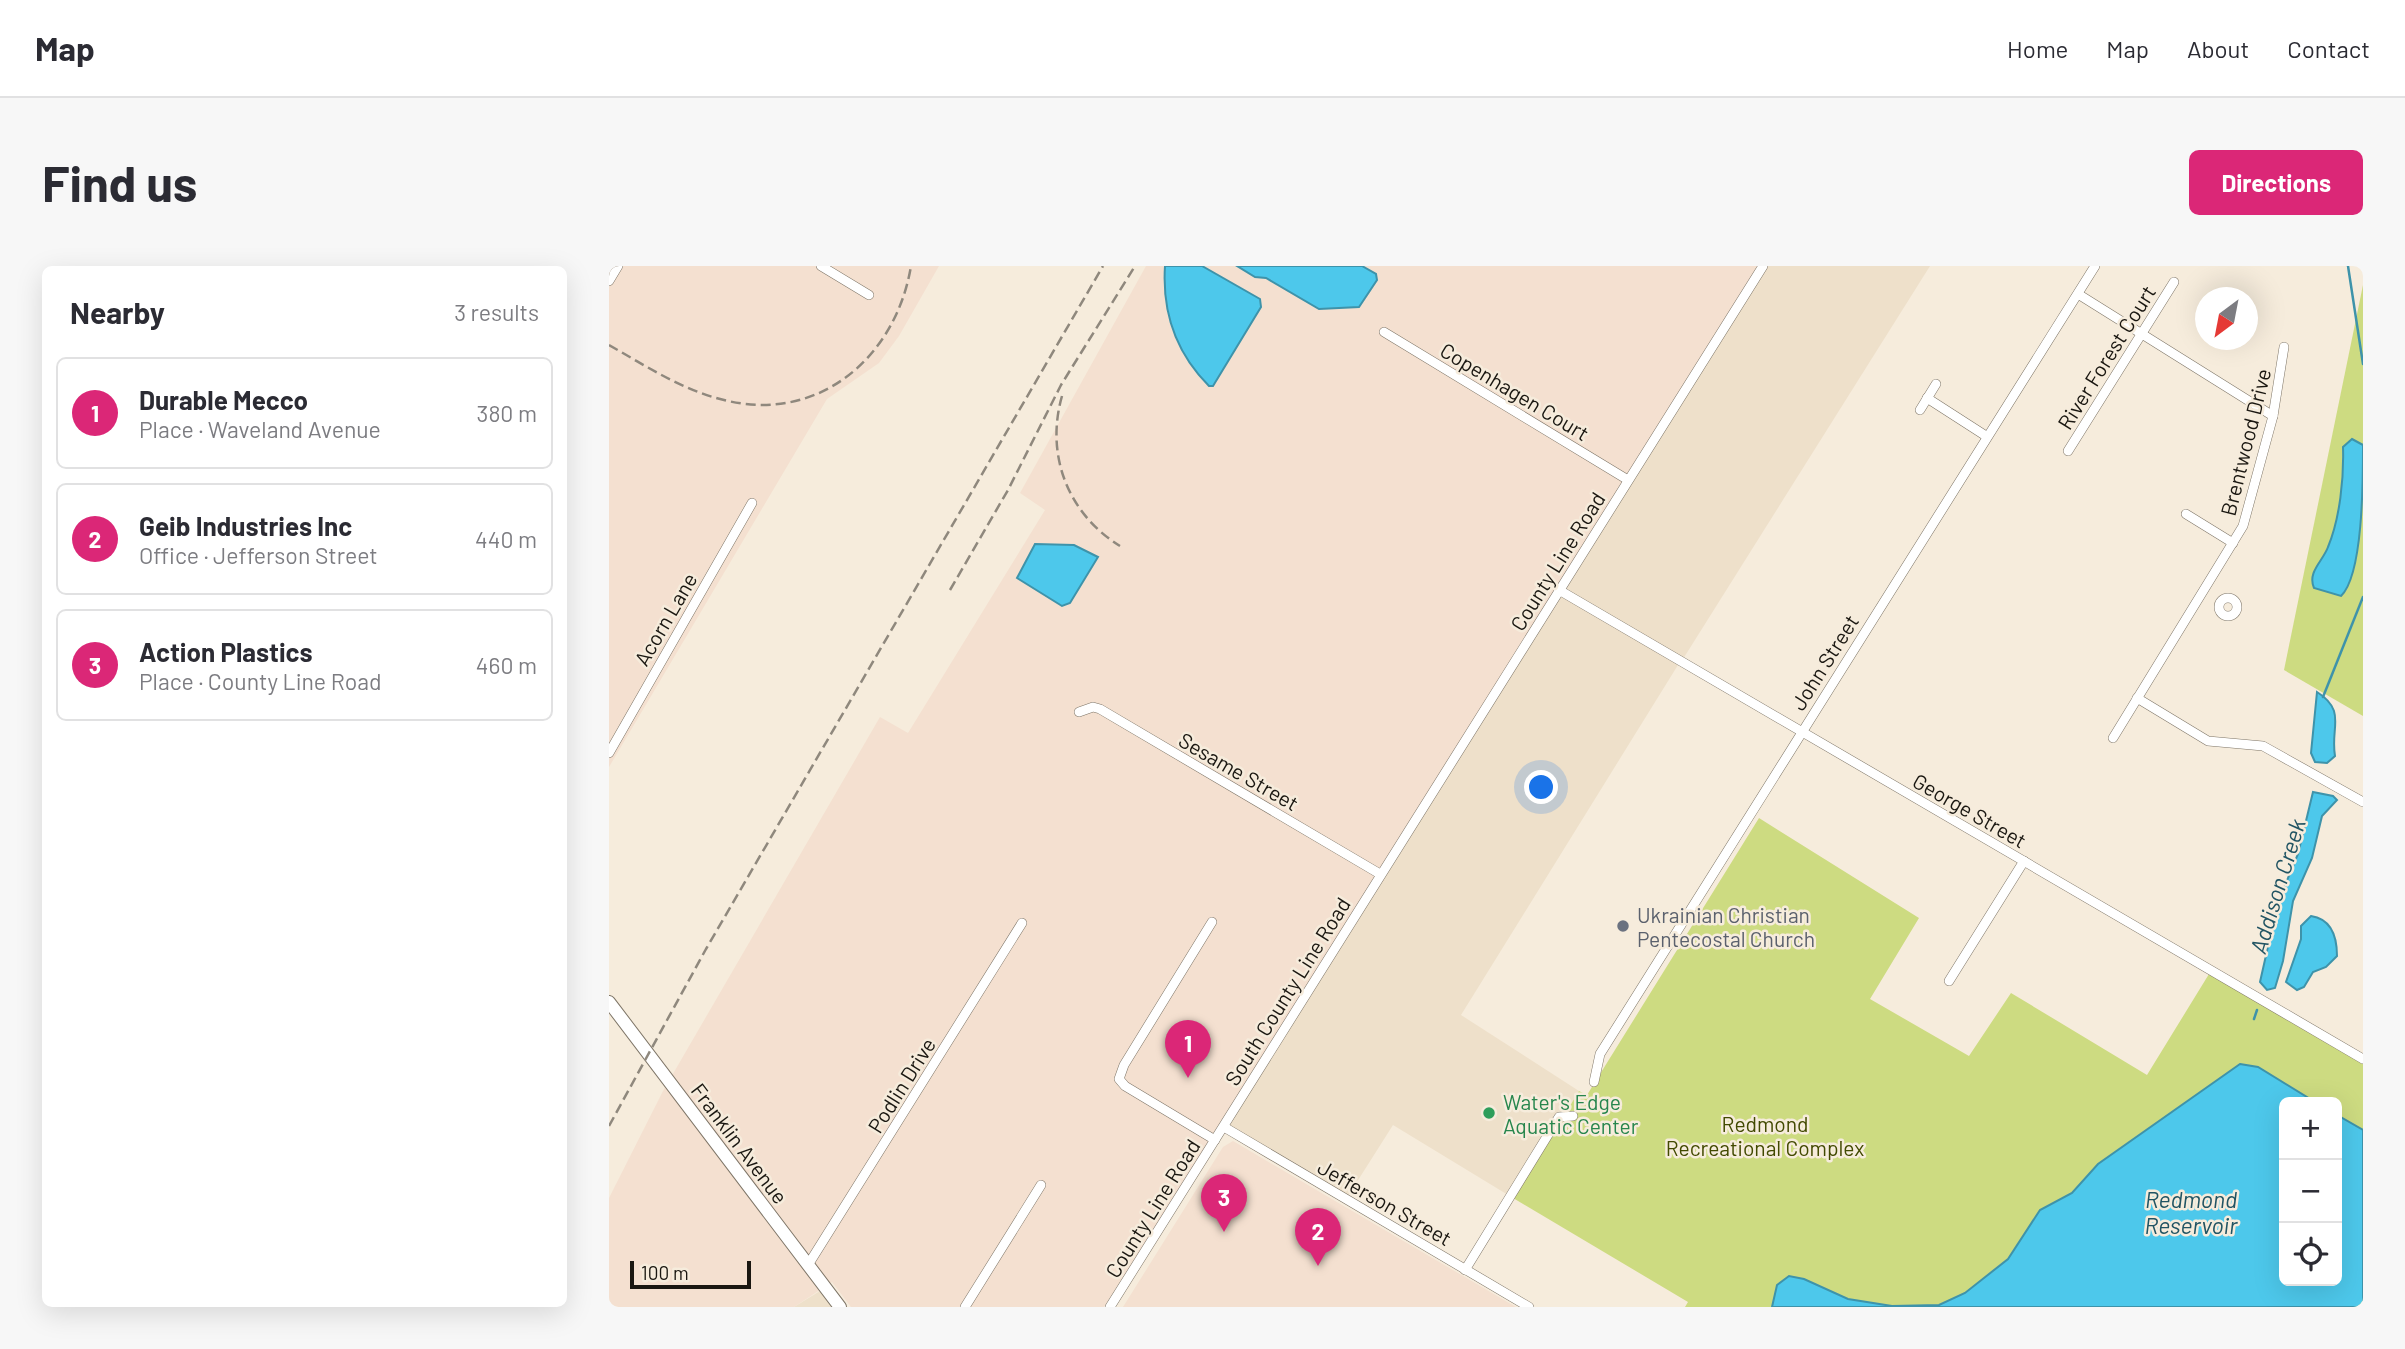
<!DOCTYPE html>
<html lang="en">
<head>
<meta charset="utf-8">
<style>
	:root { --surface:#fff; --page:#f7f7f7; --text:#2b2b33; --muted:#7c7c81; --line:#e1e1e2; --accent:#db2777 }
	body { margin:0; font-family:Barlow,sans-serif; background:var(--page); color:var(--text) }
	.controls { position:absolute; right:21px; bottom:21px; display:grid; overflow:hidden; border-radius:10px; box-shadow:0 7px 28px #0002 }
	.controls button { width:63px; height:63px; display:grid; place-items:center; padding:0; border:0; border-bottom:2px solid var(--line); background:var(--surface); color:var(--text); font:35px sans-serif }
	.compass { position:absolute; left:1586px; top:21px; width:63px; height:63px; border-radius:50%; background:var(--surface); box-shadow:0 7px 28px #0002; rotate:212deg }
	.scale { position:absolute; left:21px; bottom:18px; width:121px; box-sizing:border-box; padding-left:7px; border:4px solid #1a1711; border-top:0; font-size:19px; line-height:24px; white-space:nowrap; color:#1a1711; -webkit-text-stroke:5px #f6ecdc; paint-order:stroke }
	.you { position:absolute; left:933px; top:522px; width:24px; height:24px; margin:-18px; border:5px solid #fff; border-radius:50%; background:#1a73e8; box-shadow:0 0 0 10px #1a73e833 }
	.badge { display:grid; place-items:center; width:46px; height:46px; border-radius:50%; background:var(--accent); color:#fff; font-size:23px; font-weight:700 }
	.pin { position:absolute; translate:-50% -58px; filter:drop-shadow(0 2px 4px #0008) }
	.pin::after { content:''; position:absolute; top:37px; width:24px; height:21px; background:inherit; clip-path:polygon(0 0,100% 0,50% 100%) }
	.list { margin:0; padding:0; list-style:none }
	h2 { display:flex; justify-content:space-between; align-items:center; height:91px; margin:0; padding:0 28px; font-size:30px }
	h2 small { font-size:23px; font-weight:400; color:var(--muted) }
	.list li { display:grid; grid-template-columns:46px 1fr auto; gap:21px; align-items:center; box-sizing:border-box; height:112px; margin:0 14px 14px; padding:0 14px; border:2px solid var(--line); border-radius:10px }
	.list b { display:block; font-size:26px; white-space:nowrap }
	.list p { margin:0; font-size:23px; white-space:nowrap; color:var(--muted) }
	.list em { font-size:23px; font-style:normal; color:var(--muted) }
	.icon { flex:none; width:38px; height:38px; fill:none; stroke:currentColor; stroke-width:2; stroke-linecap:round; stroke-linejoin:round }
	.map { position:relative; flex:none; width:1754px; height:1041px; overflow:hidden; border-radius:10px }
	header { display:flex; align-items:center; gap:42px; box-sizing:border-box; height:98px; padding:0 35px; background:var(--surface); border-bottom:2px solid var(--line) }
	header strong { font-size:33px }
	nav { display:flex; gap:38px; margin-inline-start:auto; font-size:24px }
	.intro { display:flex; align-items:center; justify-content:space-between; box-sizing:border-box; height:168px; padding:0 42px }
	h1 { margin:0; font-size:49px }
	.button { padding:18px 32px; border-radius:10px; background:var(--accent); color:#fff; font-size:24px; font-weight:700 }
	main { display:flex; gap:42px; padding:0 42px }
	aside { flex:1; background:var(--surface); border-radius:10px; box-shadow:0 7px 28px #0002 }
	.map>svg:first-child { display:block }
</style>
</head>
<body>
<header>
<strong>Map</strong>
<nav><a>Home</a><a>Map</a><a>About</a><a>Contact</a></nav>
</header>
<div class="intro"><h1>Find us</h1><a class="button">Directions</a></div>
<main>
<aside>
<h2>Nearby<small>3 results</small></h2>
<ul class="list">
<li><span class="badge">1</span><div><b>Durable Mecco</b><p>Place · Waveland Avenue</p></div><em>380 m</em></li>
<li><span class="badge">2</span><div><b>Geib Industries Inc</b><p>Office · Jefferson Street</p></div><em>440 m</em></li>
<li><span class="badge">3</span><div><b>Action Plastics</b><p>Place · County Line Road</p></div><em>460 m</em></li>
</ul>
</aside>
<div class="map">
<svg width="1754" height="1041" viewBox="0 0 1754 1041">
	<rect width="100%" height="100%" fill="#f6ecdc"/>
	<g fill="#eee0ca">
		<polygon points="1159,0 1321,0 1074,393 956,324"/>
		<polygon points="953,329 1069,399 852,749 970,825 904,932 784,859 739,930 619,861"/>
		<polygon points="211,1025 223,1041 185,1041"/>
	</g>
	<g fill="#f4e0d0">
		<polygon points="0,0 330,0 290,70 270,97 218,133 0,501"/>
		<polygon points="537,0 1151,0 495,1041 242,1041 223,1016 185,1041 0,1041 0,932 54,825 271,451 299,467 436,244 411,227"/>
		<polygon points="624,875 907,1041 514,1041 614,881"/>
	</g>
	<g fill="#cddb81" fill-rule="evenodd">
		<polygon points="1754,19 1754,450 1675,404"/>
		<path d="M1150,552L1310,652L1261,733L1360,790L1402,727L1538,809L1600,708L1754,798V1041H1076L1079,1036L904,932L970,825L978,829ZM1675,836H1728V1015H1675Z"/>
	</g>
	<g fill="#4dc8eb" stroke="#3e93aa" stroke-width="2">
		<path d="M556,0H593L651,33L652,41L604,120H600C567,87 553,46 556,0Z"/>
		<polygon points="628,0 753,0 767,8 768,14 750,41 710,43 657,12 646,11"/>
		<path d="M1743,173L1754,179C1754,216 1754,309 1732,330L1705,322C1698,306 1714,295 1719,281C1731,252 1735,212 1734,181Z"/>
		<polygon points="426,278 465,279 489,291 461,337 453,340 408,312"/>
		<path d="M1708,426C1738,445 1721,461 1726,490L1718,497L1706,496L1702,487Z"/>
		<polygon points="1704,526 1724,530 1728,534 1713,550 1703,592 1684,635 1674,695 1666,722 1658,724 1651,716 1669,636 1689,588"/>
		<path d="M1702,650C1722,653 1728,671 1728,690L1717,701L1704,706L1695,721L1688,724L1677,716L1692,673V660Z"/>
		<polygon points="1631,798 1649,801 1706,836 1675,836 1675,1015 1728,1015 1728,849 1754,864 1754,1041 1163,1041 1168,1019 1180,1010 1195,1013 1239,1033 1283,1040 1330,1039 1356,1027 1399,993 1431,944 1463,927 1489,898"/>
	</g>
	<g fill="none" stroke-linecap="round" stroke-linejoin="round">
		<g stroke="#3e93aa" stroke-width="2.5">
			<polyline points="1739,0 1754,98"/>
			<polyline points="1714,431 1754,331"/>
			<polyline points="1645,753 1648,744"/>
		</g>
		<defs>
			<g id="minor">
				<polyline points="212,0 260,29"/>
				<polyline points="0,15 9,0"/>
				<polyline points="1469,28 1664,150"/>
				<polyline points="775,66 1019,214"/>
				<polyline points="1318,132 1377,170"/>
				<polyline points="1311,144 1327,118"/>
				<polyline points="1459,185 1565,16"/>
				<polyline points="1577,248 1624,277"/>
				<polyline points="950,324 1754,793"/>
				<circle cx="1619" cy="341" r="9"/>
				<polyline points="1528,432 1599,475 1654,480 1754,536"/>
				<polyline points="470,446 484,441 491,443 771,608"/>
				<polyline points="1504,472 1634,260 1664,150 1675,81"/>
				<polyline points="0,487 143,237"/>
				<polyline points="603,656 515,799 510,813 516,820 606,874"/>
				<polyline points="1340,715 1415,595"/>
				<polyline points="985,816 991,788 1486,0"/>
				<polyline points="615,861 920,1041"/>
				<polyline points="199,999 413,657"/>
				<polyline points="856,1004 950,851 964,850"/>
				<polyline points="356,1041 432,919"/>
				<polyline points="501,1041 1154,0"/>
			</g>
			<polyline id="major" points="0,736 231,1041"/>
		</defs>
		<use href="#minor" stroke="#7e7567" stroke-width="10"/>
		<use href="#major" stroke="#7e7567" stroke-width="14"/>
		<use href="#minor" stroke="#fff" stroke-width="9"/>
		<use href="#major" stroke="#fff" stroke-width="12"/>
		<g stroke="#8f887d" stroke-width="2.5" stroke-dasharray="10 5" stroke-linecap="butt">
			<path d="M0,79C37,100 73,124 115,134C210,158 287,91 302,0"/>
			<path d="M453,130C436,189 459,248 511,280"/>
			<polyline points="341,324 399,224 452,119 526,0"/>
			<polyline points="0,860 97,683 494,0"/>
		</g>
	</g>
	<circle fill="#6b7280" stroke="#f6ecdc" stroke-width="2.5" cx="1014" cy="660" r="7"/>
	<circle fill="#2e9e5b" stroke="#f6ecdc" stroke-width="2.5" cx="880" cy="847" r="7"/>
	<g text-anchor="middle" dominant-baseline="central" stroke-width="5" stroke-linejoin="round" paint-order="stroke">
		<g font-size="21" fill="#1a1711" stroke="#f6ecdc">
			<text transform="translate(1497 91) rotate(-58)">River Forest Court</text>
			<text transform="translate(906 125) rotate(31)">Copenhagen Court</text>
			<text transform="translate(1636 176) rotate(-76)">Brentwood Drive</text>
			<text transform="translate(948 295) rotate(-58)">County Line Road</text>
			<text transform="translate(56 353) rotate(-60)">Acorn Lane</text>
			<text transform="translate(1215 396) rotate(-58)">John Street</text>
			<text transform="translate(630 505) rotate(30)">Sesame Street</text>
			<text transform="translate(1361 544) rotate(30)">George Street</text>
			<text transform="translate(678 725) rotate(-58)">South County Line Road</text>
			<text transform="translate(292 819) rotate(-58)">Podlin Drive</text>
			<text transform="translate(131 877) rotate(53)">Franklin Avenue</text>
			<text transform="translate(776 936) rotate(30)">Jefferson Street</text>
			<text transform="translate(543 942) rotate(-58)">County Line Road</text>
		</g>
		<g font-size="21" fill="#5b616d" stroke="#f6ecdc" text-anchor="start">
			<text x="1028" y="648">Ukrainian Christian<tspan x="1028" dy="24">Pentecostal Church</tspan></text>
		</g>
		<g font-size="21" fill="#27864d" stroke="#f6ecdc" text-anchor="start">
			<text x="894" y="835">Water's Edge<tspan x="894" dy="24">Aquatic Center</tspan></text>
		</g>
		<g font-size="21" fill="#424a00" stroke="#f6ecdc">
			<text x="1156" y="857">Redmond<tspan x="1156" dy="24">Recreational Complex</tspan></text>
		</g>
		<g font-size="23" font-style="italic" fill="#215463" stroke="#f6ecdc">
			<text transform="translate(1668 620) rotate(-73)">Addison Creek</text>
			<text x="1582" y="933">Redmond<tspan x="1582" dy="26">Reservoir</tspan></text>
		</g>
	</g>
</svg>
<div class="controls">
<button>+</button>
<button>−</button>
<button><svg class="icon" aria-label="locate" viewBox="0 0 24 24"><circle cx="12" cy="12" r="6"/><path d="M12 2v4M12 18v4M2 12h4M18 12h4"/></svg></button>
</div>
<svg class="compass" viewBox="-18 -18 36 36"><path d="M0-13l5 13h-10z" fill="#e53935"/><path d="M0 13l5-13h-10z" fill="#7c7c81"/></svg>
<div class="scale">100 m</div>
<div class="you"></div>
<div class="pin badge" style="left:579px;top:812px">1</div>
<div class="pin badge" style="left:709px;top:1000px">2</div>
<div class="pin badge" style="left:615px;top:966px">3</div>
</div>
</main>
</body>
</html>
